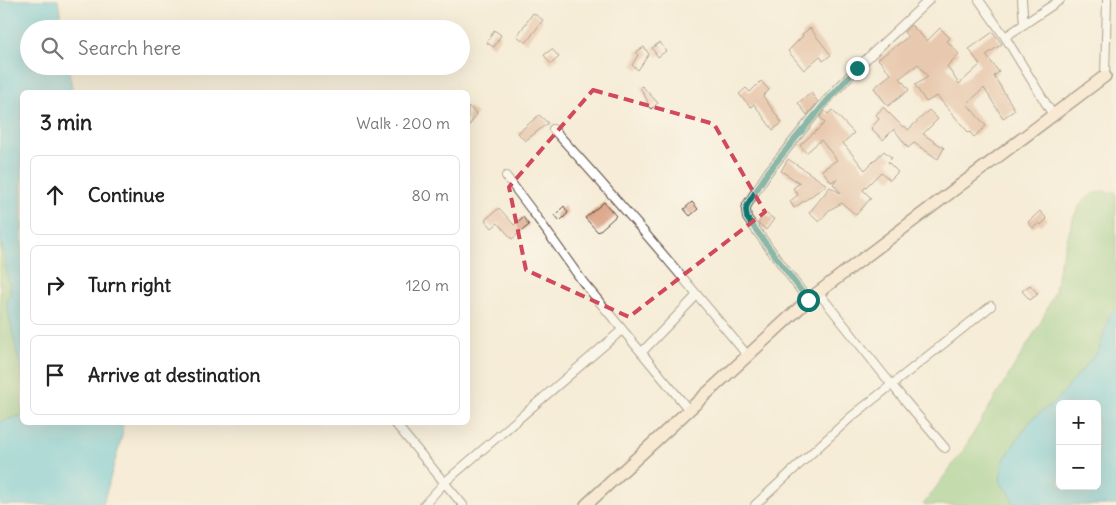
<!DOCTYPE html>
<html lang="en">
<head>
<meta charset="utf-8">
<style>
	:root { --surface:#fff; --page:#f6f6f6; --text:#222; --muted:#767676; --line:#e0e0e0 }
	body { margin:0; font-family:Delius,sans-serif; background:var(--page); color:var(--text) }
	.controls { position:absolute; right:15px; bottom:15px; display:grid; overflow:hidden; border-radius:8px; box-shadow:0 5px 20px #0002 }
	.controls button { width:45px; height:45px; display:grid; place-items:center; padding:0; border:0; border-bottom:1px solid var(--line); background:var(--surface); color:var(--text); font:25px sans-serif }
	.stop { position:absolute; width:15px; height:15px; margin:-11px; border:4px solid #0f766e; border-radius:50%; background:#fff }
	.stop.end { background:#0f766e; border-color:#fff; box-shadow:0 1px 5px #0008 }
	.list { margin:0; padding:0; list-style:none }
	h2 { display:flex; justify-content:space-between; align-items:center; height:65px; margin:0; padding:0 20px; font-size:21px }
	h2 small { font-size:16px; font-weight:400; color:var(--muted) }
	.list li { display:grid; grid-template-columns:32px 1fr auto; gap:15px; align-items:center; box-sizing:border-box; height:80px; margin:0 10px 10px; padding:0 10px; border:1px solid var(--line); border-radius:8px }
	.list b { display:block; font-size:19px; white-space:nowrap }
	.list em { font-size:16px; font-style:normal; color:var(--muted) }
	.icon { flex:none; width:28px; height:28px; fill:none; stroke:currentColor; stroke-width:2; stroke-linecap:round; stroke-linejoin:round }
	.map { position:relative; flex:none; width:1116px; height:505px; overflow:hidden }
	.search { position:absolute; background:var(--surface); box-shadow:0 5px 20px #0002; left:20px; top:20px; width:450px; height:55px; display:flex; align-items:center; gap:12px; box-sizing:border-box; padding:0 18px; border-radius:28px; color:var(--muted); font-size:19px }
	.panel { position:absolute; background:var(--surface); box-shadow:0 5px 20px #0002; left:20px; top:90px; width:450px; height:335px; border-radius:8px }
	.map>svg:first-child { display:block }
</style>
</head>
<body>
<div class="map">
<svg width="1116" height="505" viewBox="0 0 1116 505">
	<rect width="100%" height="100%" fill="#fbf7ec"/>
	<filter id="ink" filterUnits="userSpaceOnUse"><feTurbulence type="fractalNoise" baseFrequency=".02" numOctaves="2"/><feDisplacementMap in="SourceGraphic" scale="10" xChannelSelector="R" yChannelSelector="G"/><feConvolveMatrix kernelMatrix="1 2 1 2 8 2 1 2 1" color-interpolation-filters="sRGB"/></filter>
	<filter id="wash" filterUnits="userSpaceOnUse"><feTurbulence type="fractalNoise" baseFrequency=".0096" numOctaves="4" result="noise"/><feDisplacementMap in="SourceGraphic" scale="20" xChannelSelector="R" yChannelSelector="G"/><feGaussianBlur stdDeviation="1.12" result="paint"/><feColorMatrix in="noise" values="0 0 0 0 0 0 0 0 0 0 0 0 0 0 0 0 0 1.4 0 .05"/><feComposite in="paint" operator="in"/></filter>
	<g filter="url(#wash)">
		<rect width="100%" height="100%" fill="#f6ecd7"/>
		<g fill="#88c67c" stroke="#62784d">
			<polygon points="1102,191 1116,192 1116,309 1114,310 1099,350 1057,400 1033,418 1019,437 1004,460 1000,479 1003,487 1009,492 1012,499 1013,505 923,505 962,452 1041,322 1055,291 1059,266 1074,216 1081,203 1092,194"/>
			<polygon points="0,236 11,294 6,301 22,375 22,415 0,422"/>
		</g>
		<g fill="#5ac4d6" stroke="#4a777a" fill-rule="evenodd">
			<polygon points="0,0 58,0 63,29 29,29 29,66 68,66 73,92 22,92 22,375 6,301 11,293 0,236"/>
			<path d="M1116,309V505H1013L1012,499L1009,492L1003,487L1000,479L1004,460L1019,437L1033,418L1057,400L1099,350L1109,317L1114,310ZM1060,404H1097V486H1060Z"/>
			<polygon points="22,415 22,422 123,423 122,436 105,497 103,505 0,505 0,422"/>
		</g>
		<g id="blocks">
			<g fill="#d89d7e">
				<polygon points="533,13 543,20 526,43 517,36"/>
				<polygon points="911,25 927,41 940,28 950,38 947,41 959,54 947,66 959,84 980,65 969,49 993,32 1002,44 986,55 999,72 994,76 1015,110 1003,118 984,88 967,104 986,126 974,137 970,132 969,133 937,96 926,102 915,85 928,77 918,64 900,78 909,90 888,106 874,88 891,74 878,59 908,37 904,32"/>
				<polygon points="810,28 831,55 823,61 820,56 804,70 788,51 803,36 802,34"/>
				<polygon points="494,30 501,35 494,47 487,43"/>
				<polygon points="660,42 666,51 658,57 652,48"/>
				<polygon points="644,47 649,54 638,70 632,65 638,55 636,52"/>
				<polygon points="552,49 559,57 551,64 544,55"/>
				<polygon points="761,81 769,90 763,96 782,123 773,130 754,104 751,107 739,94 746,88 750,92"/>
				<polygon points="642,86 658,103 651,109 646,104 648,102 640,87"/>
				<polygon points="811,93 818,102 807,115 798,103"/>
				<polygon points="468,106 477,114 468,127"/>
				<polygon points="883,107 903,127 905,126 908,130 929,110 938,119 923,134 944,148 938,159 914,143 908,148 894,129 883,140 871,128 879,119 876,115"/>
				<polygon points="832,110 854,133 843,143 865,170 884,151 892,158 888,162 898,172 890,180 881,172 863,190 871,198 856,215 842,203 829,210 819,222 809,213 830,187 842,194 833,184 837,179 831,182 822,170 837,160 821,140 806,153 800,145 825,123 820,117 825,111 828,114"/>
				<polygon points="539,115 548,123 525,141 518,133"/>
				<polygon points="788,159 827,185 794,208 790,201 798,195 793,188 800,183 781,171"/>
				<polygon points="604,202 616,216 598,232 585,218"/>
				<polygon points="692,202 698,209 690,216 684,209"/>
				<polygon points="564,206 568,213 560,221 555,215"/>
				<polygon points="499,208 514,225 523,217 529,225 512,239 498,223 492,228 485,220"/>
				<polygon points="1040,211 1047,219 1041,225 1039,223 1033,228 1028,222"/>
				<polygon points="765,213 774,219 766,230 758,223"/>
				<polygon points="1030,285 1038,294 1030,300 1022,291"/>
			</g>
		</g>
	</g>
	<g filter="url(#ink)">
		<use href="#blocks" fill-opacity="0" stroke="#57473a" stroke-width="1"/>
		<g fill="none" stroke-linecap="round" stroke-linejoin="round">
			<defs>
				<g id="street">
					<polyline points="979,0 1005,37 1053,115"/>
					<polyline points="1022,0 1024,24"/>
					<polyline points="1005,37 1060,0"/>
					<polyline points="1105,76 1107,0"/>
					<path d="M553,129C620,202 684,279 748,356"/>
					<polyline points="506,176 533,212 583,282 689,410"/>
					<polyline points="818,292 891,384 945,448"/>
					<polyline points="808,300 747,218 746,210 747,205 768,172 825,102 857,68 929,0"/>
					<polyline points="642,352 697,295"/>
					<polyline points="394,422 463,505"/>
					<polyline points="424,505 445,482 622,330"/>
					<polyline points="755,505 851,417 991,306"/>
				</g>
				<polyline id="secondary" points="586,505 808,300 1105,76"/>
			</defs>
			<use href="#street" stroke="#57473a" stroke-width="10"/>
			<use href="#secondary" stroke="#57473a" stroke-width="14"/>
			<use href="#street" stroke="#fff" stroke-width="8"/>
			<use href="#secondary" stroke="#fbe5cf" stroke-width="11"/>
		</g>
	</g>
	<g fill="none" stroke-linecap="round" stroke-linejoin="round" filter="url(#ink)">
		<polyline stroke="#0f766e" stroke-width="6" points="808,300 747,218 746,210 747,205 768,172 795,139 826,102 857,68"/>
	</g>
	<path d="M0 0H1116V505H0ZM593,90L714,124L765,212L629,317L526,270L509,187Z" fill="#f6ecd7" fill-opacity=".55" fill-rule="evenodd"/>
	<path fill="none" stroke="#d1495b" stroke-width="4" stroke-dasharray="10 6" stroke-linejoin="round" d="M593,90L714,124L765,212L629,317L526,270L509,187Z"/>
</svg>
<div class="controls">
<button>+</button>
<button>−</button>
</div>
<div class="stop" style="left:808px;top:300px"></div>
<div class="stop end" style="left:857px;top:68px"></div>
<div class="search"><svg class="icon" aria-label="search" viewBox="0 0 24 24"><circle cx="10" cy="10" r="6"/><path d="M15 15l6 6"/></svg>Search here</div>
<section class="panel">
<h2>3 min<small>Walk · 200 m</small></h2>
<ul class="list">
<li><svg class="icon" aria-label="ahead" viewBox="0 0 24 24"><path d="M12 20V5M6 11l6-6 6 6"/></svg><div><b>Continue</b></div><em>80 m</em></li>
<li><svg class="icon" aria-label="right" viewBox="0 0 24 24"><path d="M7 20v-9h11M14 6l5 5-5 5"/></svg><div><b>Turn right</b></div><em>120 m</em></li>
<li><svg class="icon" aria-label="arrive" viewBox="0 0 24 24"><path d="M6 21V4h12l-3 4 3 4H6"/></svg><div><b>Arrive at destination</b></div></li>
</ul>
</section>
</div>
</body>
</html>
